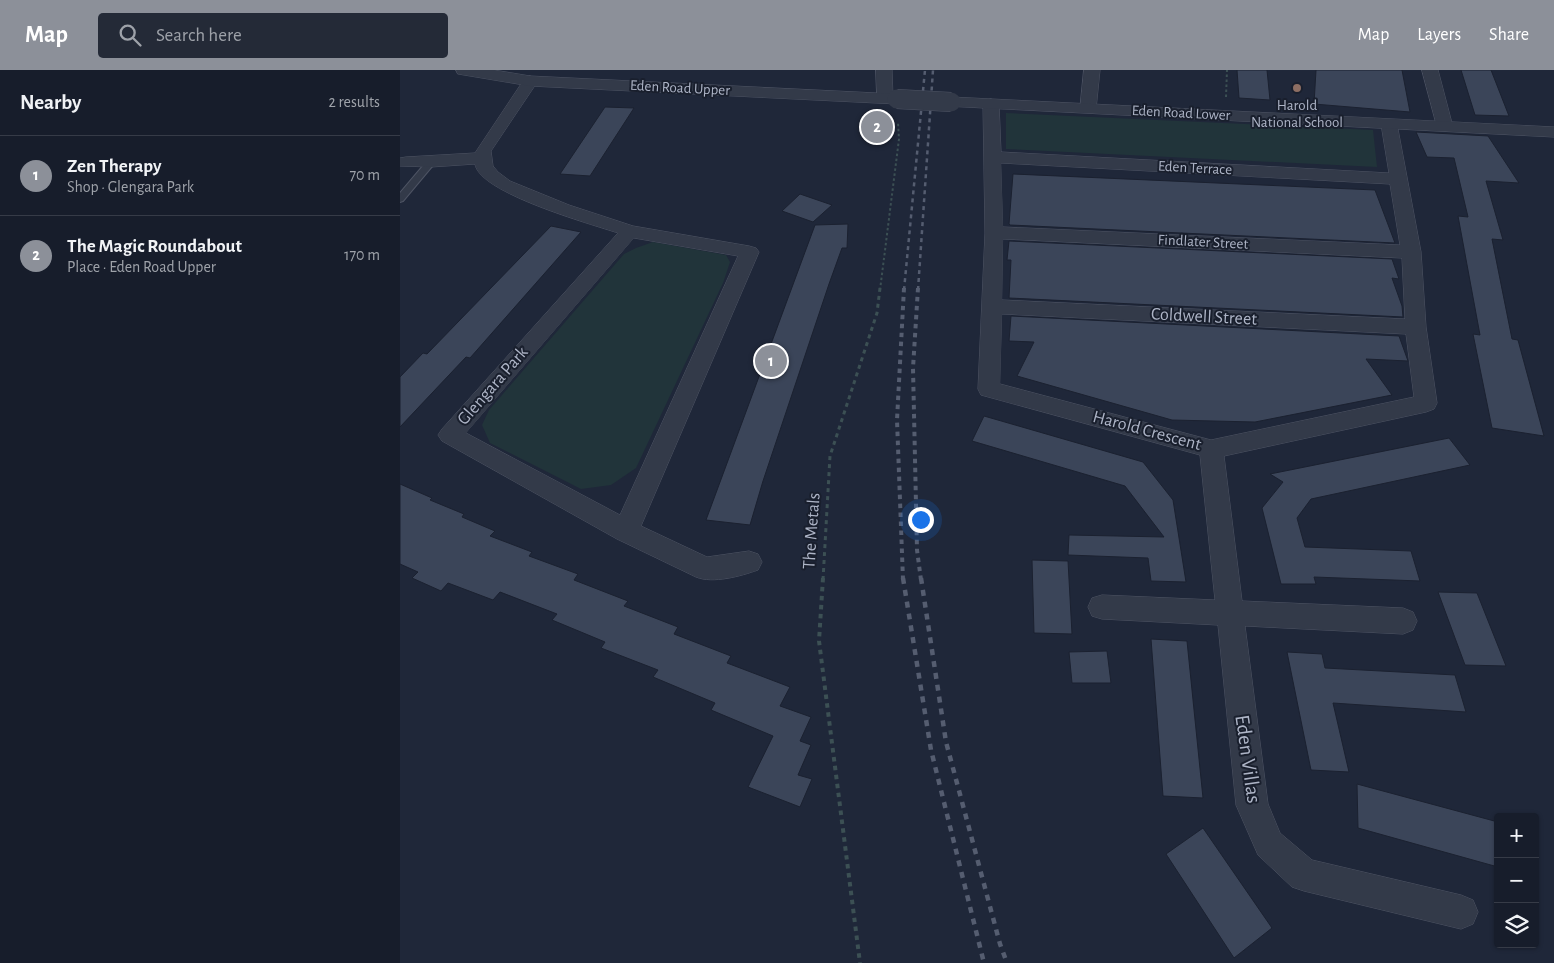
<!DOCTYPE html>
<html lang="en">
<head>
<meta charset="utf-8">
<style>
	:root { --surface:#171d2b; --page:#242a37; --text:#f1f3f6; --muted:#9ea2a9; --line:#363b47; --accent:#8c9099 }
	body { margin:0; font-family:"Alegreya Sans",sans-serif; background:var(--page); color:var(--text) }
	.controls { position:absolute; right:15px; bottom:15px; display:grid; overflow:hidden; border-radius:5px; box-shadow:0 1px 4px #0004 }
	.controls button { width:45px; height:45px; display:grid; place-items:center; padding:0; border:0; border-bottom:1px solid var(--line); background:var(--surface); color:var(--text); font:25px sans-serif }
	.you { position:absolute; left:520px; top:449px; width:18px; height:18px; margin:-12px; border:4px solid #fff; border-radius:50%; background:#1a73e8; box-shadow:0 0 0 8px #1a73e833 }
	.badge { display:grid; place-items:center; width:32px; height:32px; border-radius:50%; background:var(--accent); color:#fff; font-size:16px; font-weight:700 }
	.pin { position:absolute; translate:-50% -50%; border:2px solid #fff; box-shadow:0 1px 5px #0006 }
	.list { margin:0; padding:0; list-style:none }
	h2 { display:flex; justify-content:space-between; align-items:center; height:65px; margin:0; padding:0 20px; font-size:21px }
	h2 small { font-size:16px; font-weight:400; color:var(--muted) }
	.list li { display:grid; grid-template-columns:32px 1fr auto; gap:15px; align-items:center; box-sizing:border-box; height:80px; padding:0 20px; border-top:1px solid var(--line) }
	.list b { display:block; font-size:19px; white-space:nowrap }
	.list p { margin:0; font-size:16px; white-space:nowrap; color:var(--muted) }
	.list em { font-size:16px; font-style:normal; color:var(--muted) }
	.icon { flex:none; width:28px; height:28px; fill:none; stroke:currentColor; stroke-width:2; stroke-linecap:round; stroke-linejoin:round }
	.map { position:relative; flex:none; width:1154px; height:893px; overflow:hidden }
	header { display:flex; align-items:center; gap:30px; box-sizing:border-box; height:70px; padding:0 25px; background:var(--accent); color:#fff }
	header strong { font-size:24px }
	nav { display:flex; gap:28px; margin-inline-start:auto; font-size:18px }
	.search { width:350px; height:45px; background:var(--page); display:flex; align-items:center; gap:12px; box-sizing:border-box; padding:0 18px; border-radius:5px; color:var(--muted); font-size:19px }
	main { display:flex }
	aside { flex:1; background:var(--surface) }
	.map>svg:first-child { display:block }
</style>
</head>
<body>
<header>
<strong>Map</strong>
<div class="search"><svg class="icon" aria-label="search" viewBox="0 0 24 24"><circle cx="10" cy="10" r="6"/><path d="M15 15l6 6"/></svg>Search here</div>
<nav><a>Map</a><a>Layers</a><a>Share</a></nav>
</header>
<main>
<aside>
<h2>Nearby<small>2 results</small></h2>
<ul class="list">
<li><span class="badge">1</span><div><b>Zen Therapy</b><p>Shop · Glengara Park</p></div><em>70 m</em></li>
<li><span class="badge">2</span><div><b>The Magic Roundabout</b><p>Place · Eden Road Upper</p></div><em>170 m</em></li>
</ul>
</aside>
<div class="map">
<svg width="1154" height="893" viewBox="0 0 1154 893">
	<rect width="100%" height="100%" fill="#1f2739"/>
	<g fill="#21343a">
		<polygon points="606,43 973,60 977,97 606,79"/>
		<polygon points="253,172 326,185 330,192 323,213 236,398 211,415 181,419 90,373 82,355 89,340 224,184 236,178"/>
	</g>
	<g fill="#3b4559" stroke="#1b2130">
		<polygon points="837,0 867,0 870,30 839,28"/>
		<polygon points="916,0 1002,0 1010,42 914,34"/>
		<polygon points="1061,0 1091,0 1109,46 1075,45"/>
		<polygon points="205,37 234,38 190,106 160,104"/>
		<polygon points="1016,62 1088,66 1119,113 1086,111 1103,170 1092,169 1112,269 1118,270 1144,366 1092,358 1073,264 1080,265 1058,146 1068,147 1054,88 1027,87"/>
		<polygon points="613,104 975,120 995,173 610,155 609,154"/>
		<polygon points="400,124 432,135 413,152 382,141"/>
		<polygon points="448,154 447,178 442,178 429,214 363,411 350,455 306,450 415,155"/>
		<polygon points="151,156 181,162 70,288 66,287 0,357 0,307 23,283 27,284"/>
		<polygon points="609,171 992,189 999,209 992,208 1002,236 1003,247 609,228 611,190 607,190"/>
		<polygon points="611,246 999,266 1008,291 966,289 992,325 855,352 772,350 617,306 634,272 609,271"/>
		<polygon points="584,346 743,392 773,430 786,512 751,511 748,488 668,485 669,465 764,467 725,416 572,371"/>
		<polygon points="1049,368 1070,395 911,429 897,448 905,477 1011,481 1020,511 914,507 916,514 881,514 862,438 883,412 870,404"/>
		<polygon points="0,414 32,428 30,430 64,444 62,447 95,461 90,466 132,482 129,486 178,504 174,510 228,531 224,536 278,557 274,564 331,586 327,593 390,617 380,636 411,647 400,671 411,675 398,705 412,709 400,737 348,717 373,666 311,640 315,633 253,607 258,600 201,578 205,572 152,550 157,544 100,522 93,530 48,513 41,521 12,508 18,502 0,494"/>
		<polygon points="632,490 668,491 672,564 634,563"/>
		<polygon points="1038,522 1077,523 1106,596 1065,595"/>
		<polygon points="751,569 787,571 803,728 763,726"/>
		<polygon points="707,581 711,613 672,613 669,582"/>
		<polygon points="887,582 922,584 925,598 1055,605 1066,642 933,633 949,702 911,700"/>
		<polygon points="957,714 1098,752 1098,797 958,758"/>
		<polygon points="803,758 872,858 834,888 766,784"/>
	</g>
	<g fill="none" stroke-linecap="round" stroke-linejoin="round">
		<defs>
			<polygon id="service" points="31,89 34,90 34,94 3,131 0,132 0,123 28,90"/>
			<g id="minor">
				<polygon points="476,0 492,0 493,28 491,31 479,31 477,28"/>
				<polygon points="684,0 700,0 696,39 694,42 682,42 680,39"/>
				<polygon points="1022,0 1038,0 1053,57 1051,60 1039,60 1037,57"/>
				<path d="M130,6L135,8L138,11L91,81L93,96L98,102L110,111L169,135L233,156L349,176L356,178L359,182L241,456L307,487L349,481L358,484L362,492L358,500C341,506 313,514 296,507L217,469L42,371L38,365L42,359L218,163C191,154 79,123 75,94L31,97L0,96V88L6,87L75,83L125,8ZM234,168L338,186L220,445L66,363Z"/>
				<path d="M591,29L597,31L599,34L601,82L989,103L981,54L983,51H995L997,54L1021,182L1026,257L1037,333L1034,339L1026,342L824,386L842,531L1003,538L1013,542L1017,551L1013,560L1003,564L845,556L868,734L880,763L912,790L1061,825L1073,830L1078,842L1073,854L1061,859L904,821L892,817L858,785L836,735L818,555L702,549L692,546L688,537L692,528L702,525L815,530L800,385L581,325L578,319L585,163L583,34L585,31ZM601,93L990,114L1000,175L603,157ZM603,169L1002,188L1005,249L602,230ZM602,244L1006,264L1014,327L811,370L600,314Z"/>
			</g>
			<g id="tertiary">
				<polygon points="56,0 94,0 130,6 497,24 503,25 506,29 503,33 497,34 130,16 58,4"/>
				<polygon points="551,27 1154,57 1154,67 545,36 542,32 545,28"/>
			</g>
		</defs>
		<use href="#service" stroke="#4e5464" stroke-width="2"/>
		<use href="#minor" stroke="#4e5464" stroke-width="1"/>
		<use href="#tertiary" stroke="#4e5464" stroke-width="1"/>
		<g stroke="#3c5054" stroke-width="2" stroke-dasharray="2.5 2.5" stroke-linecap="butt">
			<polyline points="826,27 827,0"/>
			<polyline points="480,220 499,69 498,53"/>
		</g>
		<polyline stroke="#3c5054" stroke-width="3" stroke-dasharray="4 4" stroke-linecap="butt" points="423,510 430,386 477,243 480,218"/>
		<polyline stroke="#3c5054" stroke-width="4" stroke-dasharray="4.5 4.5" stroke-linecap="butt" points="423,508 419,571 460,893"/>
		<use href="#service" fill="#333a49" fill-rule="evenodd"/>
		<use href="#minor" fill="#333a49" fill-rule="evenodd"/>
		<use href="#tertiary" fill="#333a49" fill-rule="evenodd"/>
		<g stroke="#555d70" stroke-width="2.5" stroke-dasharray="4 4" stroke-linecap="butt">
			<polyline points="504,220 525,0"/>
			<polyline points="518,220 533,0"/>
		</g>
		<g stroke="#555d70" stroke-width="4" stroke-dasharray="4.5 4.5" stroke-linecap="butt">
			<polyline points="518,218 513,298 517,480 521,510"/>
			<polyline points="503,510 497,350 504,218"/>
		</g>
		<g stroke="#555d70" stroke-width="4.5" stroke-dasharray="6 6" stroke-linecap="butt">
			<polyline points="503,508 531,680 584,893"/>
			<polyline points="521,508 546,672 600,874 607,893"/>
		</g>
		<defs>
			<polyline id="tertiary-bridge" points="497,29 551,32"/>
		</defs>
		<use href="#tertiary-bridge" stroke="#4e5464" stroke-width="20" stroke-linecap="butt"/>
		<use href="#tertiary-bridge" stroke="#333a49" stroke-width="19"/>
	</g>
	<circle fill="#8d6e63" stroke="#191f2d" stroke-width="2" cx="897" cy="18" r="5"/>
	<g text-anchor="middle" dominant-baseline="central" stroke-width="4" stroke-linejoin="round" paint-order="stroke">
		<g font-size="15" fill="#adb4c6" stroke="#191f2d">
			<text transform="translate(280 18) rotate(3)">Eden Road Upper</text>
			<text transform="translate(781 43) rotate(3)">Eden Road Lower</text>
			<text transform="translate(795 98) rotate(3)">Eden Terrace</text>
			<text transform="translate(803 172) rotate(3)">Findlater Street</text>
		</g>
		<g font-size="15" fill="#adb4c6" stroke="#191f2d">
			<text x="897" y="35">Harold<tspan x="897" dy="17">National School</tspan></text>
		</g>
		<g font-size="18" fill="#adb4c6" stroke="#191f2d">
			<text transform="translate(804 247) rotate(3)">Coldwell Street</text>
			<text transform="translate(93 316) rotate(-49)">Glengara Park</text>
			<text transform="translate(747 361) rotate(15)">Harold Crescent</text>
			<text transform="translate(412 461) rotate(-86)">The Metals</text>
		</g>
		<g font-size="21" fill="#adb4c6" stroke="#191f2d">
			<text transform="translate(848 689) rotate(82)">Eden Villas</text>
		</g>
	</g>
</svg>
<div class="controls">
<button>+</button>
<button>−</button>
<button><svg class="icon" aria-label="layers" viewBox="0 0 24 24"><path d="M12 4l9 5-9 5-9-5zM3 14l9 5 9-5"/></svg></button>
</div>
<div class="you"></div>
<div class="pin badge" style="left:371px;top:291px">1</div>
<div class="pin badge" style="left:477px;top:57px">2</div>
</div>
</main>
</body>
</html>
